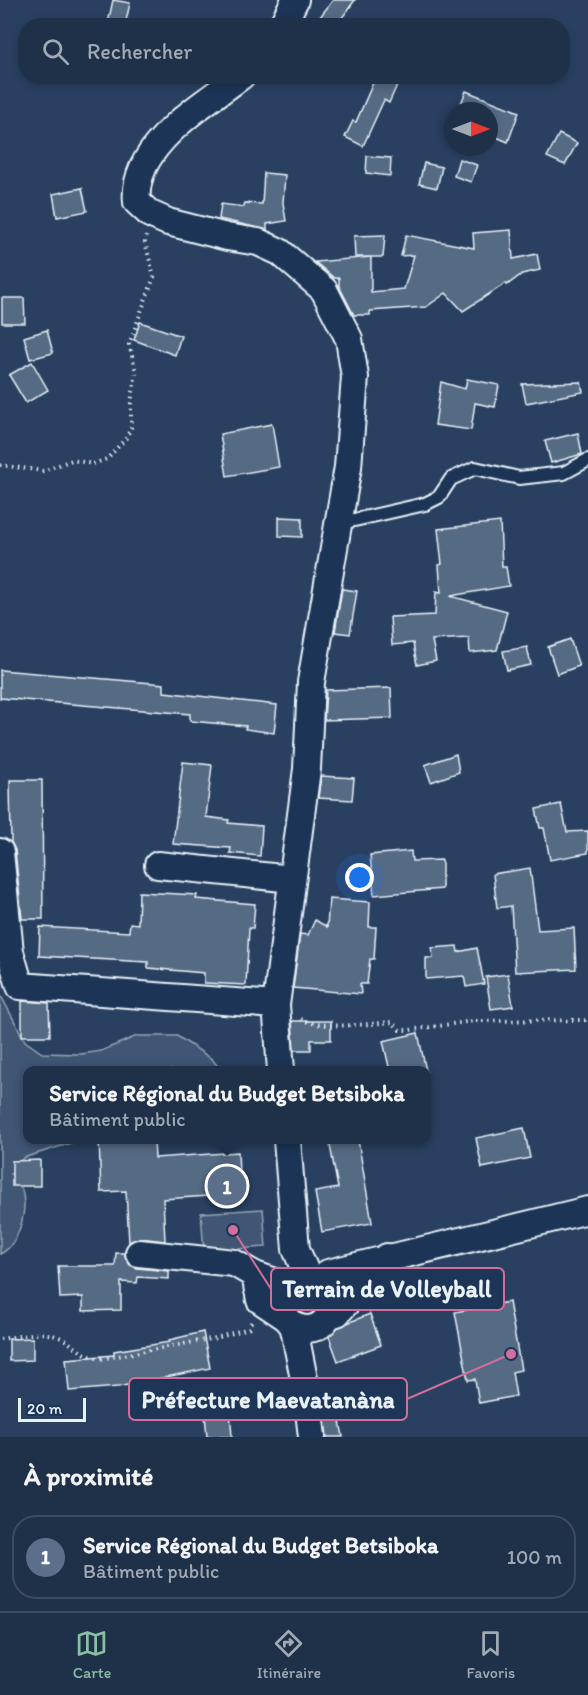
<!DOCTYPE html>
<html lang="fr">
<head>
<meta charset="utf-8">
<style>
	:root { --surface:#1f3049; --page:#273850; --text:#f1f3f6; --muted:#a1a9b4; --line:#3c4b61; --accent:#8abfa5 }
	body { margin:0; font-family:Itim,sans-serif; background:var(--page); color:var(--text) }
	.compass { position:absolute; left:444px; top:102px; width:54px; height:54px; border-radius:50%; background:var(--surface); box-shadow:0 3px 9px #0003; rotate:90deg }
	.scale { position:absolute; left:18px; bottom:15px; width:68px; box-sizing:border-box; padding-left:6px; border:3px solid #e8f1f8; border-top:0; font-size:16px; line-height:21px; white-space:nowrap; color:#e8f1f8; -webkit-text-stroke:4px #1d3557; paint-order:stroke }
	.you { position:absolute; left:360px; top:878px; width:21px; height:21px; margin:-15px; border:4px solid #fff; border-radius:50%; background:#1a73e8; box-shadow:0 0 0 9px #1a73e833 }
	.badge { display:grid; place-items:center; width:39px; height:39px; border-radius:50%; background:var(--accent); color:#fff; font-size:20px; font-weight:700 }
	.pin { position:absolute; translate:-50% -50%; border:3px solid #fff; box-shadow:0 2px 6px #0006 }
	.popup { position:absolute; left:23px; top:1066px; width:408px; height:78px; box-sizing:border-box; display:grid; place-content:center; border-radius:12px; background:var(--surface); filter:drop-shadow(0 2px 4px #0005); font-size:20px; white-space:nowrap; color:var(--muted) }
	.popup b { font-size:22px; color:var(--text) }
	.popup::after { content:''; position:absolute; left:50%; top:100%; margin-left:-12px; border:12px solid transparent; border-top-color:var(--surface) }
	.list { margin:0; padding:0; list-style:none }
	h2 { display:flex; justify-content:space-between; align-items:center; height:78px; margin:0; padding:0 24px; font-size:26px }
	h2 small { font-size:20px; font-weight:400; color:var(--muted) }
	.list li { display:grid; grid-template-columns:39px 1fr auto; gap:18px; align-items:center; box-sizing:border-box; height:84px; margin:0 12px 12px; padding:0 12px; border:2px solid var(--line); border-radius:24px }
	.list b { display:block; font-size:22px; white-space:nowrap }
	.list p { margin:0; font-size:20px; white-space:nowrap; color:var(--muted) }
	.list em { font-size:20px; font-style:normal; color:var(--muted) }
	.icon { flex:none; width:33px; height:33px; fill:none; stroke:currentColor; stroke-width:2; stroke-linecap:round; stroke-linejoin:round }
	.map { position:relative; flex:none; width:588px; height:1437px; overflow:hidden }
	.search { position:absolute; background:var(--surface); box-shadow:0 3px 9px #0003; left:18px; right:18px; top:18px; height:66px; display:flex; align-items:center; gap:15px; box-sizing:border-box; padding:0 21px; border-radius:24px; color:var(--muted); font-size:22px }
	.sheet { height:174px; background:var(--surface) }
	nav { display:flex; justify-content:space-around; align-items:center; box-sizing:border-box; height:84px; border-top:2px solid var(--line); background:var(--surface); font-size:16px; color:var(--muted) }
	nav a { display:grid; justify-items:center; gap:3px }
	nav .on { color:var(--accent) }
	.map>svg:first-child { display:block }
</style>
</head>
<body>
<div class="map">
<svg width="588" height="1437" viewBox="0 0 588 1437">
	<rect width="100%" height="100%" fill="#294061"/>
	<filter id="ink" filterUnits="userSpaceOnUse"><feTurbulence type="fractalNoise" baseFrequency=".0167" numOctaves="2"/><feDisplacementMap in="SourceGraphic" scale="12" xChannelSelector="R" yChannelSelector="G"/><feConvolveMatrix kernelMatrix="1 2 1 2 8 2 1 2 1" color-interpolation-filters="sRGB"/></filter>
	<g filter="url(#ink)">
		<g fill="#415774" stroke="#94a4b6" stroke-width="1.5">
			<path d="M0,994L25,1041L42,1053L81,1054L101,1051L137,1036H177L212,1059L221,1070H28V1140H81L23,1158L11,1174C14,1179 20,1185 22,1190C28,1211 19,1245 0,1254Z"/>
			<polygon points="263,1209 266,1247 204,1251 201,1213"/>
		</g>
		<g fill="#556a83" stroke="#e8f1f8" stroke-width="1.5">
			<polygon points="113,0 130,3 125,26 108,23"/>
			<polygon points="333,0 355,0 336,26 313,26"/>
			<polygon points="376,76 401,76 389,103 384,100 363,146 345,137 353,121 356,122"/>
			<polygon points="466,91 519,112 508,142 489,134 489,111 458,111"/>
			<polygon points="559,134 577,143 565,165 547,157"/>
			<polygon points="367,156 391,158 390,176 366,173"/>
			<polygon points="459,159 477,165 471,182 454,176"/>
			<polygon points="424,163 442,167 437,188 419,184"/>
			<polygon points="264,173 285,175 283,203 286,221 267,224 267,230 219,219 221,204 244,207 244,203 262,204"/>
			<polygon points="82,188 87,211 57,217 53,194"/>
			<polygon points="511,230 513,259 537,254 540,270 522,274 507,285 506,283 463,311 446,293 426,307 370,311 370,315 354,315 339,286 339,278 334,278 315,262 371,257 371,292 404,289 414,255 401,256 406,235 474,248 473,233"/>
			<polygon points="385,235 383,257 355,257 354,236"/>
			<polygon points="2,298 24,298 25,323 2,323"/>
			<polygon points="140,322 181,336 175,355 134,340"/>
			<polygon points="47,330 53,353 30,359 24,337"/>
			<polygon points="32,362 48,390 26,403 9,375"/>
			<polygon points="467,379 499,385 495,407 475,403 471,430 435,425 441,382 465,389"/>
			<polygon points="581,382 583,392 526,403 522,384"/>
			<polygon points="272,424 279,467 227,476 220,434"/>
			<polygon points="578,433 582,454 551,463 545,441"/>
			<polygon points="279,517 302,518 302,537 279,536"/>
			<polygon points="500,522 502,567 506,567 509,586 450,596 507,611 497,650 470,653 469,638 432,640 436,661 417,665 413,643 392,645 390,617 435,615 436,592 441,593 439,565 442,564 438,529"/>
			<polygon points="342,589 357,591 350,634 335,632"/>
			<polygon points="570,639 579,666 557,674 548,647"/>
			<polygon points="527,647 531,665 507,670 503,651"/>
			<polygon points="0,670 164,684 164,692 277,705 274,733 245,729 246,726 190,721 190,714 0,698"/>
			<polygon points="391,688 392,718 324,720 326,690"/>
			<polygon points="456,754 459,772 431,782 425,765"/>
			<polygon points="183,762 212,765 206,817 229,820 228,823 262,826 260,856 230,853 231,848 173,844"/>
			<polygon points="321,776 354,778 352,800 318,798"/>
			<polygon points="10,780 42,780 43,919 22,919 15,850 11,842"/>
			<polygon points="561,804 567,832 588,831 588,853 550,860 544,828 540,828 536,809"/>
			<polygon points="411,851 412,861 442,860 442,889 374,895 370,855"/>
			<polygon points="530,868 538,930 574,928 576,969 515,972 511,906 497,908 493,874"/>
			<polygon points="139,892 197,895 196,899 255,904 253,928 249,928 246,985 204,983 204,973 148,968 148,962 39,956 40,927 129,932 130,923 138,924"/>
			<polygon points="329,899 370,902 369,927 376,927 374,959 370,959 367,984 360,984 361,994 293,988 300,934 308,935 315,920 327,927"/>
			<polygon points="457,946 458,952 477,948 484,984 466,987 464,976 426,979 426,958 433,958 432,948"/>
			<polygon points="508,974 513,1006 491,1009 486,977"/>
			<polygon points="22,1001 49,1003 50,1036 22,1036"/>
			<polygon points="292,1021 331,1021 331,1040 311,1040 311,1050 294,1050"/>
			<polygon points="418,1033 426,1071 390,1071 383,1041"/>
			<polygon points="524,1128 530,1158 482,1168 476,1138"/>
			<polygon points="99,1140 154,1140 155,1158 238,1152 240,1194 163,1199 165,1241 140,1238 129,1242 126,1191 101,1192"/>
			<polygon points="329,1140 358,1140 372,1223 322,1232 315,1192 338,1188"/>
			<polygon points="40,1160 40,1186 12,1186 12,1161"/>
			<polygon points="116,1253 124,1253 130,1265 137,1268 169,1271 169,1279 138,1277 137,1283 121,1282 121,1310 83,1311 83,1297 60,1298 58,1266 115,1266"/>
			<polygon points="509,1302 521,1370 512,1372 516,1396 479,1403 475,1379 468,1380 455,1312"/>
			<polygon points="370,1314 381,1345 338,1361 327,1331"/>
			<polygon points="203,1332 210,1368 118,1387 69,1391 66,1359 114,1355 114,1351 170,1342 169,1340"/>
			<polygon points="33,1338 33,1360 9,1361 9,1339"/>
			<polygon points="332,1378 343,1437 327,1437 320,1380"/>
			<polygon points="230,1411 232,1437 207,1437 205,1414"/>
		</g>
		<g fill="none" stroke-linecap="round" stroke-linejoin="round">
			<defs>
				<polyline id="service" points="337,524 425,504 439,497 451,479 475,468 519,478 564,473 588,460"/>
				<g id="minor">
					<polyline points="282,26 295,0"/>
					<path d="M241,76C203,105 131,146 137,202L150,214L168,222L227,237L258,242L280,252L324,290L349,339L355,377L348,467L311,682L307,769L276,1005L281,1070"/>
					<polyline points="0,852 10,952 20,986 276,1005"/>
					<polyline points="158,865 292,879"/>
					<polyline points="287,1140 296,1249 309,1280"/>
					<polyline points="139,1253 234,1263 255,1275 290,1287"/>
					<polyline points="255,1275 260,1300 287,1318"/>
					<polyline points="314,1281 328,1273 588,1210"/>
					<circle cx="307" cy="1305" r="24"/>
					<polyline points="329,1315 337,1313 387,1257"/>
					<polyline points="293,1324 307,1394 312,1437"/>
				</g>
			</defs>
			<use href="#service" stroke="#e8f1f8" stroke-width="16"/>
			<use href="#minor" stroke="#e8f1f8" stroke-width="30"/>
			<g stroke="#e8f1f8" stroke-width="4" stroke-dasharray="1.5 4.5" stroke-linecap="butt">
				<polyline points="0,465 43,471 72,460 93,464 107,459 126,438 131,428 131,403 136,372 129,344 154,277 145,242 146,236"/>
				<path d="M301,1019C319,1030 370,1024 392,1022L400,1030H410L473,1021L585,1020L588,1017"/>
				<path d="M0,1339C17,1337 40,1330 56,1336C74,1342 78,1355 101,1359L216,1338L249,1328L252,1320"/>
			</g>
			<use href="#service" stroke="#1d3557" stroke-width="12"/>
			<use href="#minor" stroke="#1d3557" stroke-width="26"/>
		</g>
	</g>
	<path fill="none" stroke="#d16f9a" stroke-width="2" d="M233 1230L271 1289M511 1354L407 1399"/>
	<g fill="#d16f9a" stroke="#1d3557" stroke-width="2">
		<circle cx="233" cy="1230" r="6"/>
		<circle cx="511" cy="1354" r="6"/>
	</g>
	<g fill="#1d3557" stroke="#d16f9a" stroke-width="2">
		<rect x="271" y="1268" width="233" height="42" rx="6"/>
		<rect x="129" y="1378" width="278" height="42" rx="6"/>
	</g>
	<g font-size="24" text-anchor="middle" font-weight="bold" fill="#e8f1f8">
		<text x="387" y="1297">Terrain de Volleyball</text>
		<text x="268" y="1408">Préfecture Maevatanàna</text>
	</g>
</svg>
<svg class="compass" viewBox="-18 -18 36 36"><path d="M0-13l5 13h-10z" fill="#e53935"/><path d="M0 13l5-13h-10z" fill="#a1a9b4"/></svg>
<div class="scale">20 m</div>
<div class="you"></div>
<div class="pin badge" style="left:227px;top:1186px;background:#5c6f8a">1</div>
<div class="popup"><b>Service Régional du Budget Betsiboka</b>Bâtiment public</div>
<div class="search"><svg class="icon" aria-label="search" viewBox="0 0 24 24"><circle cx="10" cy="10" r="6"/><path d="M15 15l6 6"/></svg>Rechercher</div>
</div>
<section class="sheet">
<h2>À proximité<small></small></h2>
<ul class="list">
<li><span class="badge" style="background:#5c6f8a">1</span><div><b>Service Régional du Budget Betsiboka</b><p>Bâtiment public</p></div><em>100 m</em></li>
</ul>
</section>
<nav>
<a class="on"><svg class="icon" aria-label="map" viewBox="0 0 24 24"><path d="M3 6l6-2 6 2 6-2v14l-6 2-6-2-6 2zM9 4v14M15 6v14"/></svg>Carte</a>
<a><svg class="icon" aria-label="directions" viewBox="0 0 24 24"><path d="M12 3l9 9-9 9-9-9zM9 14v-3h6M13 9l2 2-2 2"/></svg>Itinéraire</a>
<a><svg class="icon" aria-label="saved" viewBox="0 0 24 24"><path d="M7 4h10v16l-5-4-5 4z"/></svg>Favoris</a>
</nav>
</body>
</html>
